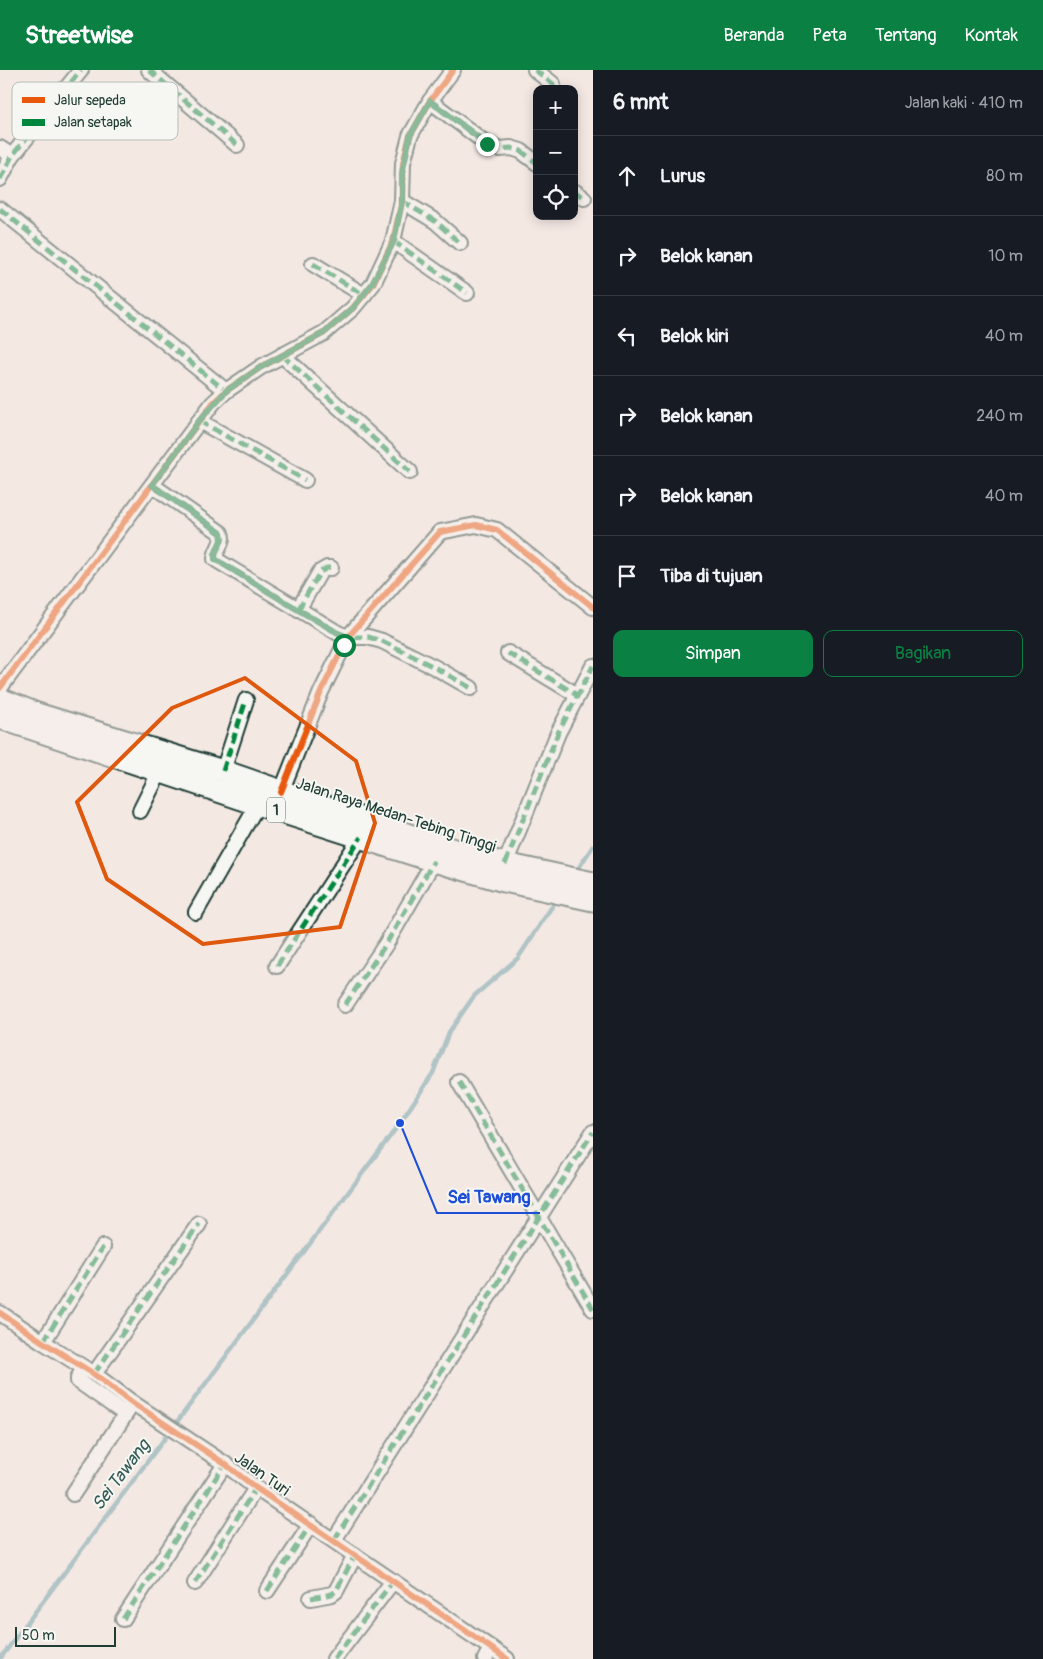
<!DOCTYPE html>
<html lang="id">
<head>
<meta charset="utf-8">
<style>
	:root { --surface:#171b24; --page:#20242c; --text:#f1f3f6; --muted:#9ea1a6; --line:#363941; --accent:#0b8043 }
	body { margin:0; font-family:Pangolin,sans-serif; background:var(--page); color:var(--text) }
	.controls { position:absolute; right:15px; top:15px; display:grid; overflow:hidden; border-radius:10px; box-shadow:0 2px 12px #0003 }
	.controls button { width:45px; height:45px; display:grid; place-items:center; padding:0; border:0; border-bottom:1px solid var(--line); background:var(--surface); color:var(--text); font:25px sans-serif }
	.scale { position:absolute; left:15px; bottom:12px; width:101px; box-sizing:border-box; padding-left:5px; border:2px solid #1f3d34; border-top:0; font-size:14px; line-height:18px; white-space:nowrap; color:#1f3d34; -webkit-text-stroke:4px #f6f6f2; paint-order:stroke }
	.stop { position:absolute; width:15px; height:15px; margin:-11px; border:4px solid #0b8043; border-radius:50%; background:#fff }
	.stop.end { background:#0b8043; border-color:#fff; box-shadow:0 1px 5px #0008 }
	.list { margin:0; padding:0; list-style:none }
	h2 { display:flex; justify-content:space-between; align-items:center; height:65px; margin:0; padding:0 20px; font-size:21px }
	h2 small { font-size:16px; font-weight:400; color:var(--muted) }
	.list li { display:grid; grid-template-columns:32px 1fr auto; gap:15px; align-items:center; box-sizing:border-box; height:80px; padding:0 20px; border-top:1px solid var(--line) }
	.list b { display:block; font-size:19px; white-space:nowrap }
	.list em { font-size:16px; font-style:normal; color:var(--muted) }
	.actions { display:flex; gap:10px; padding:15px 20px }
	.actions a { flex:1; padding:11px 0; border:1px solid var(--accent); border-radius:10px; text-align:center; font-size:18px; color:var(--accent) }
	.actions .main { background:var(--accent); color:#fff }
	.icon { flex:none; width:28px; height:28px; fill:none; stroke:currentColor; stroke-width:2; stroke-linecap:round; stroke-linejoin:round }
	.map { position:relative; flex:none; width:593px; height:1589px; overflow:hidden }
	header { display:flex; align-items:center; gap:30px; box-sizing:border-box; height:70px; padding:0 25px; background:var(--accent); color:#fff }
	header strong { font-size:24px }
	nav { display:flex; gap:28px; margin-inline-start:auto; font-size:18px }
	main { display:flex }
	aside { flex:1; background:var(--surface) }
	.map>svg:first-child { display:block }
</style>
</head>
<body>
<header>
<strong>Streetwise</strong>
<nav><a>Beranda</a><a>Peta</a><a>Tentang</a><a>Kontak</a></nav>
</header>
<main>
<div class="map">
<svg width="593" height="1589" viewBox="0 0 593 1589">
	<rect width="100%" height="100%" fill="#f4e8e3"/>
	<filter id="ink" filterUnits="userSpaceOnUse"><feTurbulence type="fractalNoise" baseFrequency=".02" numOctaves="2"/><feDisplacementMap in="SourceGraphic" scale="10" xChannelSelector="R" yChannelSelector="G"/><feConvolveMatrix kernelMatrix="1 2 1 2 8 2 1 2 1" color-interpolation-filters="sRGB"/></filter>
	<g filter="url(#ink)">
		<g fill="none" stroke-linecap="round" stroke-linejoin="round">
			<g stroke="#5f99a1" stroke-width="4.5">
				<polyline points="576,802 593,776"/>
				<polyline points="0,1589 400,1053 433,1003 449,962 474,926 518,888 557,829"/>
			</g>
			<defs>
				<g id="minor">
					<polyline points="149,0 237,75"/>
					<polyline points="535,0 553,14 553,19"/>
					<polyline points="430,31 487,74 500,79 511,78 521,81 537,93"/>
					<polyline points="0,78 12,86"/>
					<polyline points="0,109 12,86 81,0"/>
					<polyline points="574,121 584,128"/>
					<polyline points="402,131 435,151 460,173"/>
					<polyline points="0,139 226,321"/>
					<polyline points="393,171 467,223"/>
					<polyline points="313,194 364,225"/>
					<polyline points="282,285 410,402"/>
					<polyline points="199,351 305,410"/>
					<path d="M152,415L221,463C225,473 215,479 215,489L218,491L338,563L348,567H368L382,571L436,598L471,618"/>
					<polyline points="298,540 320,502 327,498 331,498"/>
					<polyline points="508,583 577,625"/>
					<polyline points="0,618 213,333 226,321 261,297 324,263 353,238 373,214 393,171 402,131 403,93 410,66 430,31 453,0"/>
					<polyline points="223,701 246,630"/>
					<polyline points="281,722 321,622 348,567 440,462 476,455 497,460 593,537"/>
					<polyline points="140,741 160,701"/>
					<polyline points="505,794 558,663 593,596"/>
					<polyline points="196,842 258,734"/>
					<polyline points="277,896 361,767"/>
					<polyline points="345,935 386,874 434,791"/>
					<polyline points="459,1012 593,1239"/>
					<polyline points="0,1243 43,1272 94,1304 133,1333 225,1394 256,1418 507,1589"/>
					<polyline points="43,1272 103,1177"/>
					<polyline points="84,1298 78,1308 78,1311 125,1344"/>
					<polyline points="94,1304 199,1154"/>
					<polyline points="73,1424 133,1333"/>
					<polyline points="334,1470 593,1062"/>
					<polyline points="195,1513 256,1418"/>
					<polyline points="267,1521 311,1454"/>
					<polyline points="311,1528 332,1524 336,1521 355,1485"/>
					<polyline points="123,1549 225,1394"/>
					<polyline points="334,1589 393,1511"/>
					<polyline points="485,1589 491,1578"/>
				</g>
				<g id="highway">
					<polyline points="0,629 37,644 223,701 441,776 505,794 593,813"/>
					<polyline points="0,648 275,740 434,791 504,811 593,830"/>
				</g>
			</defs>
			<use href="#minor" stroke="#1f3d34" stroke-width="18"/>
			<use href="#highway" stroke="#1f3d34" stroke-width="25"/>
			<use href="#minor" stroke="#f6f6f2" stroke-width="14"/>
			<use href="#highway" stroke="#f6f6f2" stroke-width="21"/>
			<g stroke="#00873e" stroke-width="5" stroke-dasharray="10 5" stroke-linecap="butt">
				<polyline points="149,0 237,75"/>
				<polyline points="535,0 553,14 553,19"/>
				<polyline points="430,31 487,74 500,79 511,78 521,81 537,93"/>
				<polyline points="0,109 12,86 81,0"/>
				<polyline points="574,121 584,128"/>
				<polyline points="402,131 435,151 460,173"/>
				<polyline points="0,139 226,321"/>
				<polyline points="393,171 467,223"/>
				<polyline points="313,194 364,225"/>
				<polyline points="282,285 410,402"/>
				<polyline points="199,351 305,410"/>
				<path d="M152,415L221,463C225,473 215,479 215,489L218,491L338,563L348,567H368L382,571L436,598L471,618"/>
				<polyline points="298,540 320,502 327,498 331,498"/>
				<polyline points="508,583 577,625"/>
				<polyline points="223,701 246,630"/>
				<polyline points="505,794 558,663 593,596"/>
				<polyline points="277,896 361,767"/>
				<polyline points="345,935 386,874 434,791"/>
				<polyline points="459,1012 593,1239"/>
				<polyline points="43,1272 103,1177"/>
				<polyline points="94,1304 199,1154"/>
				<polyline points="334,1470 593,1062"/>
				<polyline points="195,1513 256,1418"/>
				<polyline points="267,1521 311,1454"/>
				<polyline points="311,1528 332,1524 336,1521 355,1485"/>
				<polyline points="123,1549 225,1394"/>
				<polyline points="334,1589 393,1511"/>
			</g>
			<defs>
				<g id="cycleway">
					<polyline points="0,618 213,333 226,321 261,297 324,263 353,238 373,214 393,171 402,131 403,93 410,66 430,31 453,0"/>
					<polyline points="281,722 321,622 348,567 440,462 476,455 497,460 593,537"/>
					<polyline points="0,1243 43,1272 94,1304 133,1333 225,1394 256,1418 507,1589"/>
				</g>
			</defs>
			<use href="#cycleway" stroke="#f6f6f2" stroke-width="9"/>
			<use href="#cycleway" stroke="#e8590c" stroke-width="6"/>
		</g>
	</g>
	<g fill="none" stroke-linecap="round" stroke-linejoin="round" filter="url(#ink)">
		<polyline stroke="#0b8043" stroke-width="6" points="344,575 348,567 338,563 298,540 215,489 215,484 222,468 221,463 152,415 199,351 226,321 261,297 324,263 353,238 372,214 394,171 402,131 402,103 410,66 430,31 487,74"/>
	</g>
	<path d="M0 0H593V1589H0ZM245,608L356,691L375,753L340,857L203,874L107,809L77,732L172,638Z" fill="#f4e8e3" fill-opacity=".55" fill-rule="evenodd"/>
	<path fill="none" stroke="#de580e" stroke-width="4" stroke-linejoin="round" d="M245,608L356,691L375,753L340,857L203,874L107,809L77,732L172,638Z"/>
	<g text-anchor="middle" dominant-baseline="central" stroke-width="4" stroke-linejoin="round" paint-order="stroke">
		<rect fill="#f6f6f2" stroke="#60746d" stroke-width="1" x="267" y="727.5" width="18" height="25" rx="4"/>
		<g font-size="15" font-weight="bold" fill="#1f3d34">
			<text x="276" y="740">1</text>
		</g>
		<g font-size="16" fill="#1f3d34" stroke="#f6f6f2">
			<text transform="translate(396 745) rotate(18)">Jalan Raya Medan-Tebing Tinggi</text>
			<text transform="translate(262 1404) rotate(35)">Jalan Turi</text>
		</g>
		<g font-size="18" font-style="italic" fill="#345c58" stroke="#f6f6f2">
			<text transform="translate(121 1405) rotate(-53)">Sei Tawang</text>
		</g>
	</g>
	<rect x="12" y="12" width="166" height="58" rx="8" fill="#f6f6f2" stroke="#b6beb9" stroke-width="1"/>
	<rect x="22" y="27" width="23" height="6" fill="#e8590c"/>
	<rect x="22" y="49" width="23" height="7" fill="#00873e"/>
	<g font-size="14" fill="#1f3d34">
		<text x="54" y="35">Jalur sepeda</text>
		<text x="54" y="57">Jalan setapak</text>
	</g>
	<path fill="none" stroke="#1d4ed8" stroke-width="2" d="M400 1053L437 1143H540"/>
	<circle fill="#1d4ed8" stroke="#f6f6f2" stroke-width="2" cx="400" cy="1053" r="5"/>
	<g font-size="18" text-anchor="middle" font-weight="bold" fill="#1d4ed8" stroke="#f6f6f2" stroke-width="4" stroke-linejoin="round" paint-order="stroke">
		<text x="489" y="1133">Sei Tawang</text>
	</g>
</svg>
<div class="controls">
<button>+</button>
<button>−</button>
<button><svg class="icon" aria-label="locate" viewBox="0 0 24 24"><circle cx="12" cy="12" r="6"/><path d="M12 2v4M12 18v4M2 12h4M18 12h4"/></svg></button>
</div>
<div class="scale">50 m</div>
<div class="stop" style="left:344px;top:575px"></div>
<div class="stop end" style="left:487px;top:74px"></div>
</div>
<aside>
<h2>6 mnt<small>Jalan kaki · 410 m</small></h2>
<ul class="list">
<li><svg class="icon" aria-label="ahead" viewBox="0 0 24 24"><path d="M12 20V5M6 11l6-6 6 6"/></svg><div><b>Lurus</b></div><em>80 m</em></li>
<li><svg class="icon" aria-label="right" viewBox="0 0 24 24"><path d="M7 20v-9h11M14 6l5 5-5 5"/></svg><div><b>Belok kanan</b></div><em>10 m</em></li>
<li><svg class="icon" aria-label="left" viewBox="0 0 24 24"><path d="M17 20v-9H6M10 6l-5 5 5 5"/></svg><div><b>Belok kiri</b></div><em>40 m</em></li>
<li><svg class="icon" aria-label="right" viewBox="0 0 24 24"><path d="M7 20v-9h11M14 6l5 5-5 5"/></svg><div><b>Belok kanan</b></div><em>240 m</em></li>
<li><svg class="icon" aria-label="right" viewBox="0 0 24 24"><path d="M7 20v-9h11M14 6l5 5-5 5"/></svg><div><b>Belok kanan</b></div><em>40 m</em></li>
<li><svg class="icon" aria-label="arrive" viewBox="0 0 24 24"><path d="M6 21V4h12l-3 4 3 4H6"/></svg><div><b>Tiba di tujuan</b></div></li>
</ul>
<div class="actions"><a class="main">Simpan</a><a>Bagikan</a></div>
</aside>
</main>
</body>
</html>
